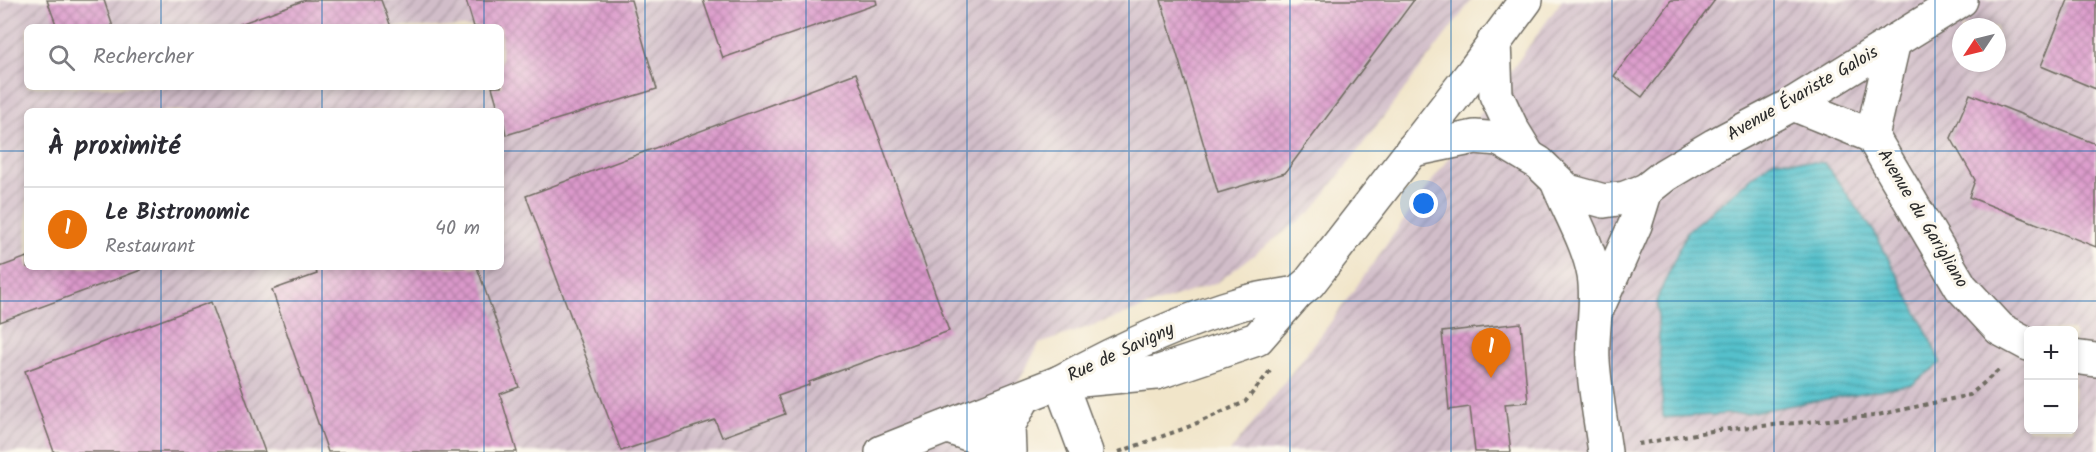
<!DOCTYPE html>
<html lang="fr">
<head>
<meta charset="utf-8">
<style>
	:root { --surface:#fff; --page:#f2f2f3; --text:#2b2b33; --muted:#7c7c81; --line:#e1e1e2; --accent:#1f6fb2 }
	body { margin:0; font-family:Kalam,sans-serif; background:var(--page); color:var(--text) }
	.controls { position:absolute; right:18px; bottom:18px; display:grid; overflow:hidden; border-radius:9px; box-shadow:0 3px 9px #0003 }
	.controls button { width:54px; height:54px; display:grid; place-items:center; padding:0; border:0; border-bottom:2px solid var(--line); background:var(--surface); color:var(--text); font:30px sans-serif }
	.compass { position:absolute; left:1952px; top:18px; width:54px; height:54px; border-radius:50%; background:var(--surface); box-shadow:0 3px 9px #0003; rotate:235deg }
	.you { position:absolute; left:1424px; top:204px; width:21px; height:21px; margin:-15px; border:4px solid #fff; border-radius:50%; background:#1a73e8; box-shadow:0 0 0 9px #1a73e833 }
	.badge { display:grid; place-items:center; width:39px; height:39px; border-radius:50%; background:var(--accent); color:#fff; font-size:20px; font-weight:700 }
	.pin { position:absolute; translate:-50% -50px; filter:drop-shadow(0 2px 3px #0008) }
	.pin::after { content:''; position:absolute; top:32px; width:21px; height:18px; background:inherit; clip-path:polygon(0 0,100% 0,50% 100%) }
	.list { margin:0; padding:0; list-style:none }
	h2 { display:flex; justify-content:space-between; align-items:center; height:78px; margin:0; padding:0 24px; font-size:26px }
	h2 small { font-size:20px; font-weight:400; color:var(--muted) }
	.list li { display:grid; grid-template-columns:39px 1fr auto; gap:18px; align-items:center; box-sizing:border-box; height:84px; padding:0 24px; border-top:2px solid var(--line) }
	.list b { display:block; font-size:22px; white-space:nowrap }
	.list p { margin:0; font-size:20px; white-space:nowrap; color:var(--muted) }
	.list em { font-size:20px; font-style:normal; color:var(--muted) }
	.icon { flex:none; width:33px; height:33px; fill:none; stroke:currentColor; stroke-width:2; stroke-linecap:round; stroke-linejoin:round }
	.map { position:relative; flex:none; width:2096px; height:452px; overflow:hidden }
	.search { position:absolute; background:var(--surface); box-shadow:0 3px 9px #0003; left:24px; top:24px; width:480px; height:66px; display:flex; align-items:center; gap:15px; box-sizing:border-box; padding:0 21px; border-radius:9px; color:var(--muted); font-size:22px }
	.panel { position:absolute; background:var(--surface); box-shadow:0 3px 9px #0003; left:24px; top:108px; width:480px; height:162px; border-radius:9px }
	.map>svg:first-child { display:block }
</style>
</head>
<body>
<div class="map">
<svg width="2096" height="452" viewBox="0 0 2096 452">
	<defs>
		<pattern id="industrial-furrows" width="10" height="10" patternUnits="userSpaceOnUse" patternTransform="scale(1.5)"><rect width="10" height="10" fill="#d1bdc9"/><path d="M-1 1l2-2M0 10L10 0M9 11l2-2" fill="none" stroke="#aa9aa3"/></pattern>
		<pattern id="water-rules" width="6" height="5" patternUnits="userSpaceOnUse" patternTransform="scale(1.5)"><rect width="6" height="5" fill="#54c1cc"/><path d="M0 2.5h6" fill="none" stroke="#469da6"/></pattern>
		<pattern id="building-cross-hatch" width="8" height="8" patternUnits="userSpaceOnUse" patternTransform="scale(1.5)"><rect width="8" height="8" fill="#db99cb"/><path d="M0 0l8 8M0 8l8-8" fill="none" stroke="#b27da5"/></pattern>
	</defs>
	<rect width="100%" height="100%" fill="#fbf7ec"/>
	<filter id="ink" filterUnits="userSpaceOnUse"><feTurbulence type="fractalNoise" baseFrequency=".0167" numOctaves="2"/><feDisplacementMap in="SourceGraphic" scale="12" xChannelSelector="R" yChannelSelector="G"/><feConvolveMatrix kernelMatrix="1 2 1 2 8 2 1 2 1" color-interpolation-filters="sRGB"/></filter>
	<filter id="wash" filterUnits="userSpaceOnUse"><feTurbulence type="fractalNoise" baseFrequency=".008" numOctaves="4" result="noise"/><feDisplacementMap in="SourceGraphic" scale="24" xChannelSelector="R" yChannelSelector="G"/><feGaussianBlur stdDeviation="1.35" result="paint"/><feColorMatrix in="noise" values="0 0 0 0 0 0 0 0 0 0 0 0 0 0 0 0 0 1.4 0 .05"/><feComposite in="paint" operator="in"/></filter>
	<g filter="url(#wash)">
		<rect width="100%" height="100%" fill="#f1e5c9"/>
		<g fill="url(#industrial-furrows)" fill-rule="evenodd">
			<path d="M0,0H1472L1312,211L1218,282L1039,344L981,452H0ZM27,27H501V87H27ZM27,111H501V267H27Z"/>
			<path d="M1562,0H2096V452H1230L1328,326ZM1961,27H1997V63H1961ZM2028,330H2074V430H2028Z"/>
		</g>
		<polygon fill="url(#water-rules)" stroke="#40767c" stroke-width="1.5" points="1774,159 1825,163 1875,233 1923,324 1941,363 1913,384 1747,413 1663,418 1657,299 1687,231"/>
		<g id="blocks">
			<g fill="url(#building-cross-hatch)">
				<polygon points="47,0 104,0 113,27 57,27"/>
				<polygon points="305,0 381,0 391,27 240,27 240,24"/>
				<polygon points="466,0 631,0 657,89 506,135 501,111 499,111 492,87 501,87 501,27 474,27"/>
				<polygon points="703,0 876,0 877,4 723,58"/>
				<polygon points="1161,0 1414,0 1285,173 1218,193"/>
				<polygon points="1671,0 1715,0 1642,97 1614,76"/>
				<polygon points="2068,0 2096,0 2096,89 2041,66"/>
				<polygon points="856,73 949,331 809,382 809,385 778,396 785,414 722,437 715,420 621,451 526,196"/>
				<polygon points="1970,94 2096,144 2096,247 1969,197 1975,180 1951,138"/>
				<polygon points="27,257 27,267 140,267 141,270 0,322 0,267"/>
				<polygon points="315,267 477,267 519,387 500,394 517,452 328,452 272,290 317,274"/>
				<polygon points="211,302 265,452 54,452 25,371"/>
				<polygon points="1521,323 1528,402 1505,404 1511,452 1475,452 1470,407 1449,410 1442,332"/>
			</g>
		</g>
	</g>
	<g filter="url(#ink)">
		<use href="#blocks" fill-opacity="0" stroke="#706c62" stroke-width="1.5"/>
		<g fill="none" stroke-linecap="round" stroke-linejoin="round">
			<defs>
				<g id="minor">
					<polyline points="1793,104 1872,136 1961,287 2000,329 2028,344"/>
					<polyline points="1872,136 1894,41"/>
					<path d="M1557,181C1569,212 1588,242 1594,275C1599,304 1591,332 1593,361C1595,391 1601,422 1605,452"/>
					<polyline points="1598,307 1635,225 1646,190"/>
					<polyline points="2074,357 2096,360"/>
					<polyline points="1060,382 1086,452"/>
					<polyline points="948,427 993,443 1000,452"/>
					<polyline points="1009,452 1008,426 1024,397"/>
				</g>
				<g id="secondary">
					<polyline points="1494,41 1496,95 1512,129 1529,157"/>
					<polyline points="1412,150 1475,137 1499,139 1539,163 1568,191 1604,201 1625,198 1646,190 1665,175 1715,145 1793,104 1961,0"/>
					<polyline points="1060,382 1156,373 1257,339 1297,293 1309,283 1473,72 1526,0"/>
					<path d="M882,452L1060,382C1115,352 1183,320 1243,303C1260,298 1279,296 1297,293"/>
				</g>
			</defs>
			<use href="#minor" stroke="#706c62" stroke-width="36"/>
			<use href="#secondary" stroke="#706c62" stroke-width="36"/>
			<g stroke="#706c62" stroke-width="4" stroke-dasharray="4.5 4.5" stroke-linecap="butt">
				<polyline points="1638,444 1718,430 1873,416 1970,395 2001,368"/>
				<polyline points="1119,452 1188,427 1245,402 1270,371"/>
			</g>
			<use href="#minor" stroke="#fff" stroke-width="33"/>
			<use href="#secondary" stroke="#fff" stroke-width="33"/>
		</g>
	</g>
	<path fill="none" stroke="#1f6fb2" stroke-width="1.5" stroke-opacity="0.55" d="M161,0V27M322,0V27M484,0V27M645,0V452M806,0V452M967,0V452M1129,0V452M1290,0V452M1451,0V452M1612,0V452M1774,0V452M1935,0V452M161,87V111M322,87V111M484,87V111M0,151H27M501,151H2096M161,267V452M322,267V452M484,267V452M0,301H2096"/>
	<g text-anchor="middle" dominant-baseline="central" stroke-width="6" stroke-linejoin="round" paint-order="stroke">
		<g font-size="18" fill="#2b2b2b" stroke="#fbf7ec">
			<text transform="translate(1803 94) rotate(-30)">Avenue Évariste Galois</text>
			<text transform="translate(1922 219) rotate(59)">Avenue du Garigliano</text>
			<text transform="translate(1121 353) rotate(-25)">Rue de Savigny</text>
		</g>
	</g>
</svg>
<div class="controls">
<button>+</button>
<button>−</button>
</div>
<svg class="compass" viewBox="-18 -18 36 36"><path d="M0-13l5 13h-10z" fill="#e53935"/><path d="M0 13l5-13h-10z" fill="#7c7c81"/></svg>
<div class="you"></div>
<div class="pin badge" style="left:1491px;top:378px;background:#e8710a">1</div>
<div class="search"><svg class="icon" aria-label="search" viewBox="0 0 24 24"><circle cx="10" cy="10" r="6"/><path d="M15 15l6 6"/></svg>Rechercher</div>
<section class="panel">
<h2>À proximité<small></small></h2>
<ul class="list">
<li><span class="badge" style="background:#e8710a">1</span><div><b>Le Bistronomic</b><p>Restaurant</p></div><em>40 m</em></li>
</ul>
</section>
</div>
</body>
</html>
